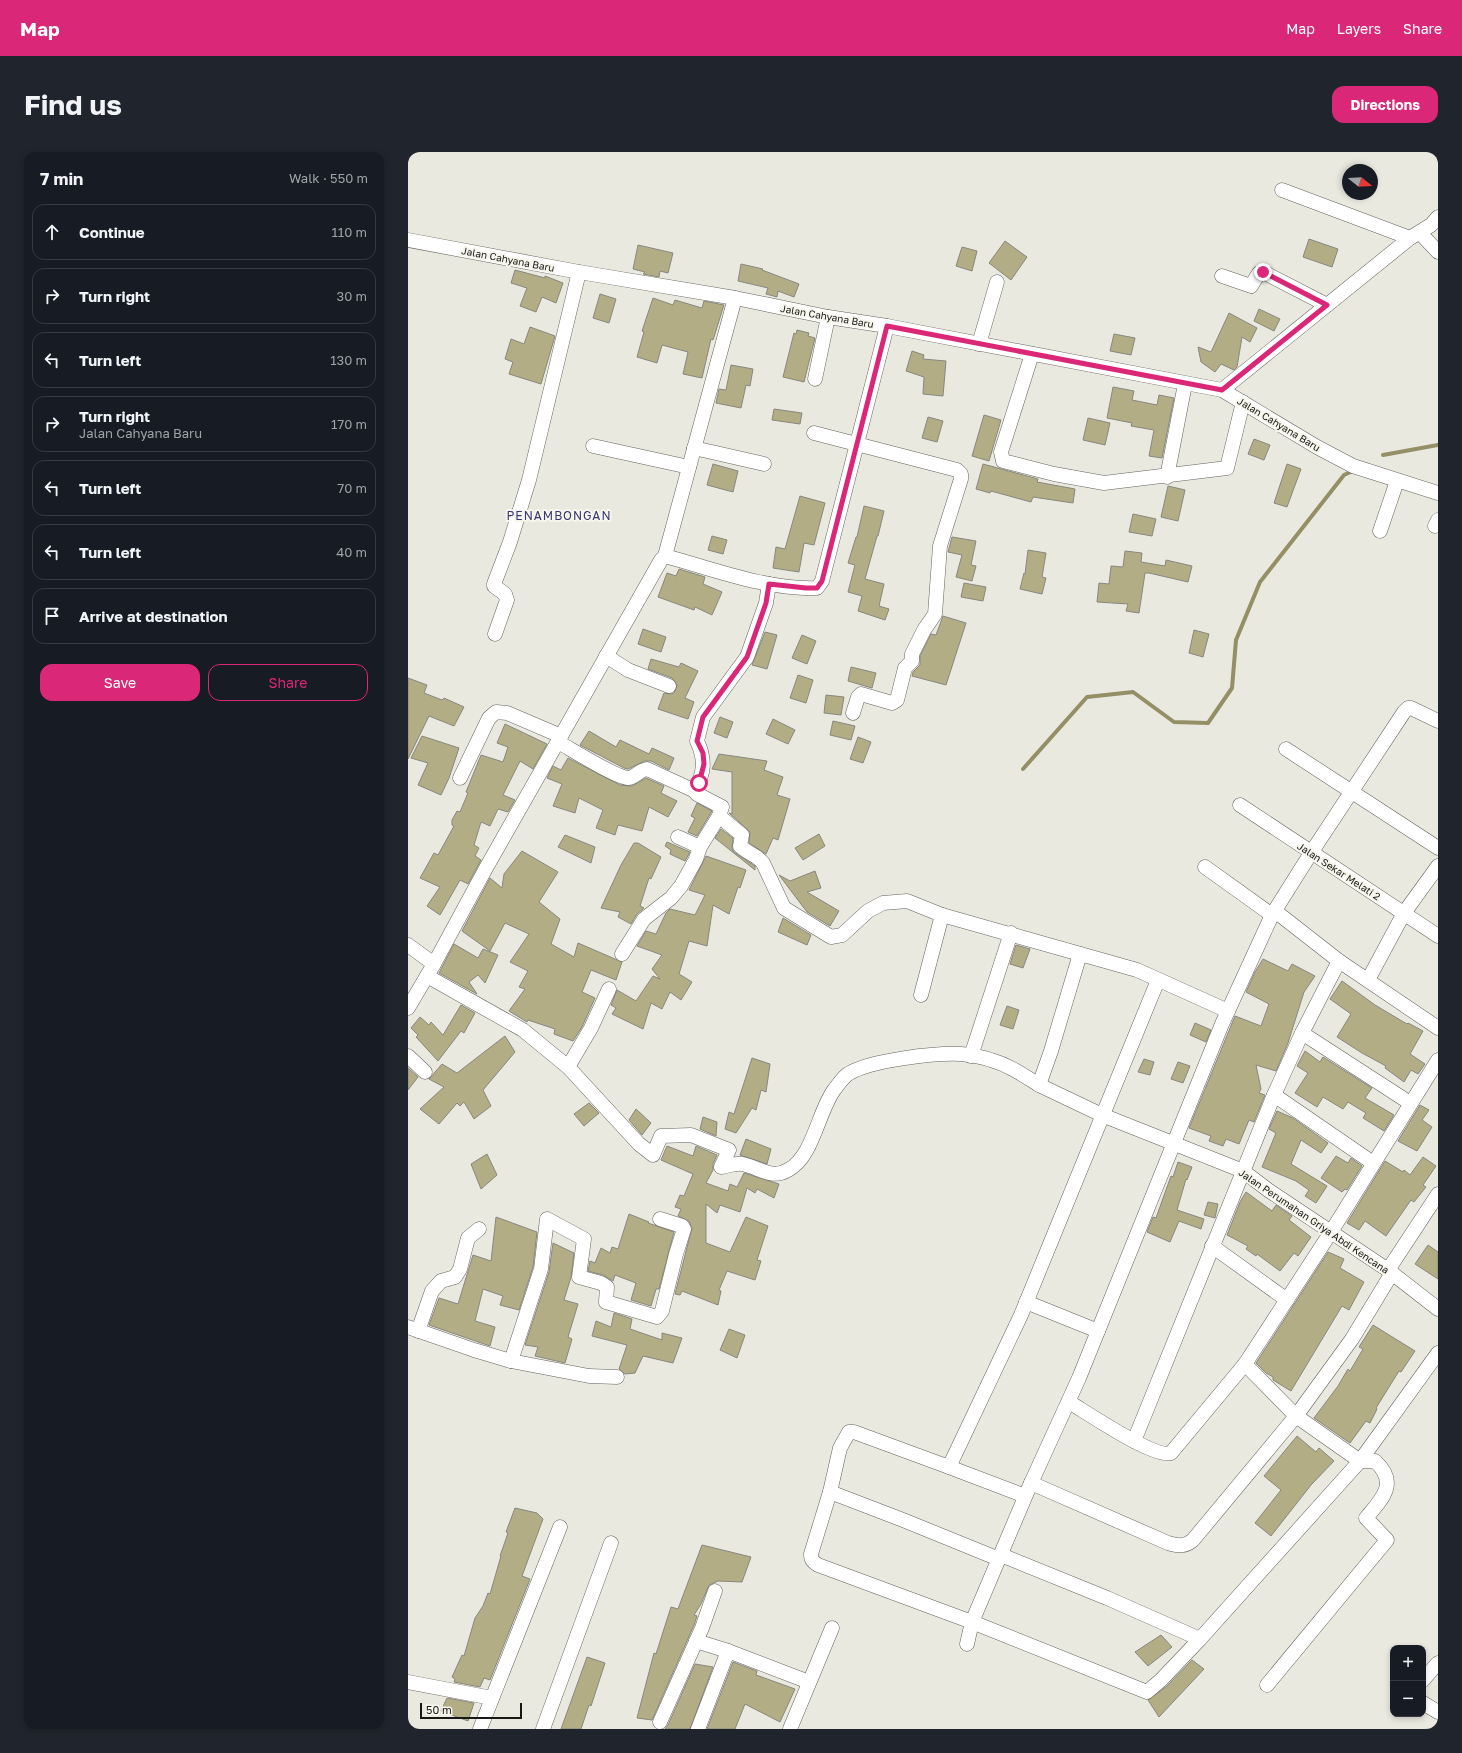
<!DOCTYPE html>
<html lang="en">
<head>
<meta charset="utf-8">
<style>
	:root { --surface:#171b24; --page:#20242c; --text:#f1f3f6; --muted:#9ea1a6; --line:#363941; --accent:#db2777 }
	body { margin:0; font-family:"Golos Text",sans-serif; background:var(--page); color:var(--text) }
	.controls { position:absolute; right:12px; bottom:12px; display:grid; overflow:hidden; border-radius:8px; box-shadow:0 2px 6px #0003 }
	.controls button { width:36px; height:36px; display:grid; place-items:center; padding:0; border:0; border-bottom:1px solid var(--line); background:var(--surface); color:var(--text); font:20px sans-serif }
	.compass { position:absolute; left:934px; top:12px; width:36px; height:36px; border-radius:50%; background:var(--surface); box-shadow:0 2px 6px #0003; rotate:108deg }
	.scale { position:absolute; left:12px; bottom:10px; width:102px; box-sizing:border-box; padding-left:4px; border:2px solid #171714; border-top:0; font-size:11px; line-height:14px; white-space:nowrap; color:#171714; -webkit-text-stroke:3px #f7f6ed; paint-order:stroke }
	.stop { position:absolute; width:12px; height:12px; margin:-9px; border:3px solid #db2777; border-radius:50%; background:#fff }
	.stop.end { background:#db2777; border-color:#fff; box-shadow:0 1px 4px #0008 }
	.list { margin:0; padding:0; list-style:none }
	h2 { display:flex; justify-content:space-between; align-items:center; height:52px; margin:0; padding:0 16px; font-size:17px }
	h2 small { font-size:13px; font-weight:400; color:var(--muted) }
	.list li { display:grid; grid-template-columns:26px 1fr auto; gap:12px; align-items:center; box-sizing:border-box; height:56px; margin:0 8px 8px; padding:0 8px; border:1px solid var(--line); border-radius:12px }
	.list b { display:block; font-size:15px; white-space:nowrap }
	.list p { margin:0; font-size:13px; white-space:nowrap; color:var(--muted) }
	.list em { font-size:13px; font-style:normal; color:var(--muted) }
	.actions { display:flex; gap:8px; padding:12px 16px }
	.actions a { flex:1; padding:9px 0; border:1px solid var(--accent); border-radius:12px; text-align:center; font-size:14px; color:var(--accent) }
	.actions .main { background:var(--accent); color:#fff }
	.icon { flex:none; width:22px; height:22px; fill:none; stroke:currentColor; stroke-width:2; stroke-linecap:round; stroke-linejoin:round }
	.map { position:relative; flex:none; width:1030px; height:1577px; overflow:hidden; border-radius:12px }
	header { display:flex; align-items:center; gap:24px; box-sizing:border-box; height:56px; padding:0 20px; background:var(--accent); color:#fff }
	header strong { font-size:19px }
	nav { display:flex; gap:22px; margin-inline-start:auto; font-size:14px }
	.intro { display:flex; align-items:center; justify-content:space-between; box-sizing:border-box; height:96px; padding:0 24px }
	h1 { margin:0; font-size:28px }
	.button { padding:10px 18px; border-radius:12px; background:var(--accent); color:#fff; font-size:14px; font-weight:700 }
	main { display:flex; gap:24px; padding:0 24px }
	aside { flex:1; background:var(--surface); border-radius:12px; box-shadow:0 2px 6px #0003 }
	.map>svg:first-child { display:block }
</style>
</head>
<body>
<header>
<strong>Map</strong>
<nav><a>Map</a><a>Layers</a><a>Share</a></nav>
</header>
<div class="intro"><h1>Find us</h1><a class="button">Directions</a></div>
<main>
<aside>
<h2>7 min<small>Walk · 550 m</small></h2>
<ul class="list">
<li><svg class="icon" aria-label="ahead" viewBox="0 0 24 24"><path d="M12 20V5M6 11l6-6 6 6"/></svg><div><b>Continue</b></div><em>110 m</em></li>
<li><svg class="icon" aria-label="right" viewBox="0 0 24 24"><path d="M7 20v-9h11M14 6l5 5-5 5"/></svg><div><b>Turn right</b></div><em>30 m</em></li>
<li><svg class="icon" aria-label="left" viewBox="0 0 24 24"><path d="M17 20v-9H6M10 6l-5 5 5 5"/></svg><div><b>Turn left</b></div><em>130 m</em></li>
<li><svg class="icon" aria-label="right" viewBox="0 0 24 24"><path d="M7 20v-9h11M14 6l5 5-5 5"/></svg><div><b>Turn right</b><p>Jalan Cahyana Baru</p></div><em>170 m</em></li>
<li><svg class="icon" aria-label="left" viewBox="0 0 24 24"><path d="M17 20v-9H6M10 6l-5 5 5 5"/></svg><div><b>Turn left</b></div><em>70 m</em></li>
<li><svg class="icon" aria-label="left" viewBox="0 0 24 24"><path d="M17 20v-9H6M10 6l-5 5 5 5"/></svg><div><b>Turn left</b></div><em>40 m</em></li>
<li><svg class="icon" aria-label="arrive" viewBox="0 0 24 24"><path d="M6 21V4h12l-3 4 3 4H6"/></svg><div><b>Arrive at destination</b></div></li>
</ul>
<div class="actions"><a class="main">Save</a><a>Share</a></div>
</aside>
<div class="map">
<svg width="1030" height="1577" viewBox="0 0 1030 1577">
	<rect width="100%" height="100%" fill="#eae9e0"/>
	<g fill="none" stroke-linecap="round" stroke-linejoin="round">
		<g stroke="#948f67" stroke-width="4">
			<polyline points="975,303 1030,293"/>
			<polyline points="615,617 679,545 725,540 766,570 800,571 824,536 828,488 852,430 936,323 947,318"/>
		</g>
	</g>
	<g fill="#b3ad85" stroke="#87877f">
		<polygon points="901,87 930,97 924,115 895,105"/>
		<polygon points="597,89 619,105 603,128 581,111"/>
		<polygon points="230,93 265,101 260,121 252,119 251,125 235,122 237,120 225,117"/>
		<polygon points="554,95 569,99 564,119 548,114"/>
		<polygon points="333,112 355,117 354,118 391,132 386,145 370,139 369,145 358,142 360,136 330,129"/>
		<polygon points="107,118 137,126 137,124 155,131 148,151 134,145 128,160 112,154 119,136 103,131"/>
		<polygon points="192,142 208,147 201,171 185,166"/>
		<polygon points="245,146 265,153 267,148 294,156 296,149 316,153 305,188 303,187 294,226 275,222 280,200 254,193 249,211 229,205 236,180 234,179"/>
		<polygon points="851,157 872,167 866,179 846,169"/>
		<polygon points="821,161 849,176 842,190 834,185 829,215 826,218 813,212 807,220 793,210 790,195 803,200"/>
		<polygon points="122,175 147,184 133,232 101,222 105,210 97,207 103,187 116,192"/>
		<polygon points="389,178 401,181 400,184 407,186 396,230 375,225 386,181 388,182"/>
		<polygon points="706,182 727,186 723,203 702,199"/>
		<polygon points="504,199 516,203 515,207 538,209 535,244 515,242 516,225 498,219"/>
		<polygon points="323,213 345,217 342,234 338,233 333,256 308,251 311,237 318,238"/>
		<polygon points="705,235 726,239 724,248 749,253 751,243 766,246 754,306 741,304 746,278 723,274 724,271 699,266"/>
		<polygon points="366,257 394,261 392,272 364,268"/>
		<polygon points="576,263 593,268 581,309 564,304"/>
		<polygon points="520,265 535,269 529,290 514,286"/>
		<polygon points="680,266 702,271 697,293 675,288"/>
		<polygon points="846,287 862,293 856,308 840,302"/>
		<polygon points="305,312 330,319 325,340 299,333"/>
		<polygon points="575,312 630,327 629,330 667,337 665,351 625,345 623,350 583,339 582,341 568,337"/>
		<polygon points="879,312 893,317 879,355 866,351"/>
		<polygon points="760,334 777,338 770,369 753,365"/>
		<polygon points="392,344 417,351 406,393 396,391 391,420 365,416 368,395 377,397"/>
		<polygon points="456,354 476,359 470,384 469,384 457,427 476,432 471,454 481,457 477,468 450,459 454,444 440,440 447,413 440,411 448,385 449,385"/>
		<polygon points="725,362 748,367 744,384 721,380"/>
		<polygon points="304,384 319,388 315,402 300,398"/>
		<polygon points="544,385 568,389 563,413 568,414 564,429 548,425 554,403 540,400"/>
		<polygon points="620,398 638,401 634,425 638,426 634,442 612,437 616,421 617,422"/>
		<polygon points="717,399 734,401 733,410 757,414 758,408 784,414 780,430 741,421 737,421 731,461 718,459 720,452 689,450 691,431 701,432 703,414 715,415"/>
		<polygon points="271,417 297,425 295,432 314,440 304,463 287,455 286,458 250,445 259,421 268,424"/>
		<polygon points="556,431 578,435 575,449 553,445"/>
		<polygon points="535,464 558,471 538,533 504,524 505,520 512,513 512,504 523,482 528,483"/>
		<polygon points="235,477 258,485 253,500 230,492"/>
		<polygon points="786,478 801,482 795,505 781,501"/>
		<polygon points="357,480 369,483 359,517 344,513"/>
		<polygon points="394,483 408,489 399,512 384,506"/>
		<polygon points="243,507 271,515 273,511 290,519 277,546 286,550 280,567 250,557 256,541 262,542 266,541 269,533 264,526 240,517"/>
		<polygon points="443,515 468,521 464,536 440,529"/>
		<polygon points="390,523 405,528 398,551 382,546"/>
		<polygon points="0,526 19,533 16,541 34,548 36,546 56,555 46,574 21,564 0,607"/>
		<polygon points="418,543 436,545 433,563 416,561"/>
		<polygon points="312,565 325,570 319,586 306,581"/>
		<polygon points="365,567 387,578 380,592 358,582"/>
		<polygon points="425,569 447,574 443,588 422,583"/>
		<polygon points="97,572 139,592 125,617 112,609 95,643 107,648 100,660 90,657 82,674 73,670 66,693 71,696 67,704 73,708 60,732 52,728 32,763 19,754 32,735 12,726 26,701 30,703 46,674 44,673 44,668 49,659 52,660 60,641 58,640 73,603 95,610 100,595 89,591"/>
		<polygon points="181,579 208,595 212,588 241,602 244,596 266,606 261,618 243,609 237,609 220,617 216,616 172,593"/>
		<polygon points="14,584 51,596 41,626 33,643 10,633 20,611 3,606"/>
		<polygon points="450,585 463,590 455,611 442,607"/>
		<polygon points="311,602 359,609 356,618 375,625 369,643 382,647 370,688 365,686 358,702 341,691 342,680 321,661 324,662 324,620 304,617"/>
		<polygon points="160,606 212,633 224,634 238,626 256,634 253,641 269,649 260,665 241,655 234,679 210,673 207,683 188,676 195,658 171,646 167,661 145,654 154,632 139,626 145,614 153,618"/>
		<polygon points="289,651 304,659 289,684 280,680 287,666 283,664"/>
		<polygon points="313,677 325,686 324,696 326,700 347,714 347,718 307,686"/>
		<polygon points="411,682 417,694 395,708 387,696"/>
		<polygon points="157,683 187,695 183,711 150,695"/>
		<polygon points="259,690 282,700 277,709 262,702 263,698 257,694"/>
		<polygon points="226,691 230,691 253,705 243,727 241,726 232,754 236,756 229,762 223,772 210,765 212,760 193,756 213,713"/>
		<polygon points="114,699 150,720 131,750 152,767 143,792 166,805 170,791 214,810 208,828 183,818 174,840 187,846 174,875 165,889 146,882 147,877 120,868 119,870 101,859 117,837 111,835 120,819 102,810 121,782 97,771 82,799 54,779 82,726 94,736 96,722"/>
		<polygon points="298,704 338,718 332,736 330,735 321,762 305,753 299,794 281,789 271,822 284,830 273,848 262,840 254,857 243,851 235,877 204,862 208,856 203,853 209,838 228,849 245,824 252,827 244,817 254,803 229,794 238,779 248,782 258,761 262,757 287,763 297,743 281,738"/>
		<polygon points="407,719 413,736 399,740 431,759 422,774 399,760 371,723 382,729"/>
		<polygon points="375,766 403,783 399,793 370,780"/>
		<polygon points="46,792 70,806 75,797 90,803 77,831 70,823 61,830 69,842 31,821"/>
		<polygon points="608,793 622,797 615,816 602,812"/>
		<polygon points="855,807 880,819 884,812 907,824 896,840 880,891 868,919 848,913 853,937 851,941 857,943 846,970 841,968 831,992 818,987 815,994 801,989 803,984 781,976 827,864 853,874 861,852 838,840 847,820"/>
		<polygon points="934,829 967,853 999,872 1000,871 1015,879 1002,902 1017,912 1010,922 1003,918 996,930 977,916 978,914 954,901 929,885 943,862 922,847"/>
		<polygon points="53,853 67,861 56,881 53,879 30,909 8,885 10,883 3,876 12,865 21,873 23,870 35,883"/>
		<polygon points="599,854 611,858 605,877 592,873"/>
		<polygon points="787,871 803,878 798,890 782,883"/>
		<polygon points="97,884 107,900 75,938 83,954 66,967 56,950 52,954 49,951 31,972 12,957 36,935 21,927 34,912 49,921"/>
		<polygon points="897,899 912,910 915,905 964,936 957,946 986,963 976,979 955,966 958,961 940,950 935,957 915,945 909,955 887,941 900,921 889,914"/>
		<polygon points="344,906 362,912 358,940 353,938 348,958 344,956 328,981 317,977 321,960 326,962"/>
		<polygon points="736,907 746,910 742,923 730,920"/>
		<polygon points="770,910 782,914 775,931 763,927"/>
		<polygon points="0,916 10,925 0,938"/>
		<polygon points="181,951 191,961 176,974 166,962"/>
		<polygon points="1012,953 1021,958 1014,968 1024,975 1009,999 990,989"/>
		<polygon points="228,957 243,971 234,983 221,968"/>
		<polygon points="869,959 885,966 920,991 913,1001 893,988 883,1012 919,1034 908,1051 897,1044 901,1038 888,1029 854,1015 868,981 861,977"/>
		<polygon points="295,965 309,970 308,984 292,977"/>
		<polygon points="338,987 363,997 359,1012 332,1003"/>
		<polygon points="259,994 285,1004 288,994 309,1003 305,1012 305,1018 298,1031 320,1039 322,1032 329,1035 336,1021 371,1032 366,1046 349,1037 347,1041 339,1036 332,1060 312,1053 309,1061 298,1052 298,1091 322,1100 338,1065 360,1074 349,1108 353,1109 347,1128 319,1119 311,1138 313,1139 310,1153 274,1139 272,1143 267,1142 284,1076 281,1069 270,1064 273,1057 267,1055 272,1043 276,1044 285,1022 253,1008"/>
		<polygon points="79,1002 89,1023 73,1037 63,1012"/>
		<polygon points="928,1004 940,1011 943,1006 954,1014 939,1038 937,1037 934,1040 913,1026"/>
		<polygon points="1015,1005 1028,1014 1015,1033 1018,1035 1006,1050 1003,1048 978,1084 957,1069 951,1078 939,1071 977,1009 995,1020 996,1018 1002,1023"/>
		<polygon points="770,1010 784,1015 779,1028 778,1027 769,1058 796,1067 793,1077 771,1069 762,1090 739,1080 745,1065 748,1066 763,1024 765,1025"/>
		<polygon points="838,1040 864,1059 868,1053 884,1064 881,1068 903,1085 890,1104 886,1101 872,1119 849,1102 848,1104 838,1097 840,1094 819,1083 832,1050"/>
		<polygon points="800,1050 810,1052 807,1066 796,1063"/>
		<polygon points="221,1062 241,1070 240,1071 266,1080 251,1137 248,1137 243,1154 223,1148 228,1131 207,1123 205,1129 195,1123 180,1119 182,1109 187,1111 193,1096 202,1101 204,1095 210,1097"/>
		<polygon points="88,1065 129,1080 125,1115 111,1158 92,1153 95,1144 75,1137 67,1169 87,1175 82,1194 21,1173 31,1146 50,1152 65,1103 83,1109"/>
		<polygon points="145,1091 166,1101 163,1125 156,1148 170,1152 160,1185 164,1187 157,1211 127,1204 130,1195 117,1193 141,1120"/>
		<polygon points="1020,1093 1030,1100 1030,1127 1007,1112"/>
		<polygon points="920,1100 936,1107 932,1116 956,1130 941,1158 934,1154 883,1239 865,1228 865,1225 858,1221 848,1211"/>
		<polygon points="206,1161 224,1167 222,1177 254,1188 254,1181 274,1186 265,1211 235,1204 227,1221 217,1222 211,1217 219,1193 184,1184 188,1169 203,1175"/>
		<polygon points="965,1173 1007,1199 993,1220 991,1219 968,1256 969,1257 962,1271 958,1269 942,1291 906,1266 930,1234 940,1217 942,1219 955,1197 951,1195"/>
		<polygon points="321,1177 337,1183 329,1206 312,1198"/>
		<polygon points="889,1284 908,1300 911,1296 926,1309 903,1333 863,1384 847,1371 873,1338 856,1324"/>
		<polygon points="107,1356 129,1361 135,1367 114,1424 122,1427 82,1528 76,1526 72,1535 46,1530 47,1527 44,1525 54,1503 56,1504 67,1466 75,1454 80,1441 82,1442 93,1404 92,1404 100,1381 98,1380"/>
		<polygon points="294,1393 343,1405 334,1430 310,1429 301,1433 293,1452 286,1463 289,1464 286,1473 244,1568 229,1566 246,1501 248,1502 263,1455 270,1457"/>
		<polygon points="753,1483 764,1495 740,1514 727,1500"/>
		<polygon points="179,1505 197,1511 183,1554 181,1553 173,1577 153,1577"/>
		<polygon points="784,1508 796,1517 751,1565 740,1548 759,1534"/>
		<polygon points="325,1510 349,1519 348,1523 387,1537 372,1570 337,1552 327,1577 299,1577"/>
		<polygon points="287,1512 305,1515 282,1577 257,1577 260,1573"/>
		<polygon points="39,1546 66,1551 60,1569 33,1559"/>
	</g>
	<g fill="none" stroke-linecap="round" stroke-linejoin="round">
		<defs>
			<g id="minor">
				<polyline points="874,38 1002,86"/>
				<polyline points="1012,81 1030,100"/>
				<polyline points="0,88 171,120 327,146 420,165 479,174 814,238 909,295 945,314 1030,341"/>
				<polyline points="814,124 843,134 851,121 855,120 919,153"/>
				<polyline points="571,192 589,130"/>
				<polyline points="624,202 593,300 595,309 646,322 696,331 819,316 835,250"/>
				<polyline points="407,227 420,165"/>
				<polyline points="814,238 1002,86 1023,73 1030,65"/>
				<polyline points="406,281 549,318 553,322 553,327 532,394 527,462 516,478 504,502 504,509 497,516 489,548 484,551 453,542 450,545 445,561"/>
				<polyline points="185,294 281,315"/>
				<polyline points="286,296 356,312"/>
				<polyline points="759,325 777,232"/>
				<polyline points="1027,374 1030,368"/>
				<polyline points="972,379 989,329"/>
				<path d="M257,404C305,417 359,438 409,436L414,429L479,174"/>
				<path d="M361,432L358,451L339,505L295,565L289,589C298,608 296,621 287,639L289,642L314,655L311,664L334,683L332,694C339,701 349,703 355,711L376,756L423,785L434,783L460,759L475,751L499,749L534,763"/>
				<polyline points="87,482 99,448 97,442 86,434 86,432 102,390 121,328 171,120"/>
				<polyline points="198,504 220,518 261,534"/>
				<path d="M150,590C163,597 207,625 220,626C227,626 229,619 239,617L287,639"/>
				<polyline points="878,597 1030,696"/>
				<polyline points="52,626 81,566 88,560 99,561 153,584"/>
				<polyline points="832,653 1030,784"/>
				<polyline points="270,685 292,695 311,664"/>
				<polyline points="797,715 864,763"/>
				<polyline points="867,759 931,809 1030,876"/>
				<polyline points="0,793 26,812"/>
				<polyline points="214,802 236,767 263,746 273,734 288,707 292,695"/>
				<polyline points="672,802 643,899 631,933 694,963 835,1019 860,1038 980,1118 1030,1157"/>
				<path d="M19,824L115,878L160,915L231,992L245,1003L253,984L283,983L321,998L313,1015C320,1014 328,1011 334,1012C351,1015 363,1028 380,1018C405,1005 410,960 426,938C430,933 435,925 440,922C462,908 527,901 553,902C563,903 574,905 583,908C601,913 615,923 631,933"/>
				<path d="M750,828L613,1163L541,1315L446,1280H441L432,1296L422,1340L403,1402C403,1408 405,1410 410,1413L564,1470L739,1540L753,1528L792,1487"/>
				<polyline points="960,828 996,761 1030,714"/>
				<polyline points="513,843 534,763 729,818 820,859"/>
				<polyline points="0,856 26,812 78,716 253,408 257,404 327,146"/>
				<polyline points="894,881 1002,951"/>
				<polyline points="0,904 17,920"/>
				<polyline points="563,904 603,781"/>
				<polyline points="160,915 183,876 201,837"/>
				<polyline points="866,943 965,1011"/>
				<polyline points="804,1094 879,1148"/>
				<polyline points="980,1118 1030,1042"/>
				<polyline points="618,1150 690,1179"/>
				<polyline points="0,1175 66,1198 103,1209 133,1117 139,1067 176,1087 171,1125 193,1131 199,1135 198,1150 249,1165 254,1159 268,1102 276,1077 274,1074 252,1067"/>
				<polyline points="10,1179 24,1139 33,1129 47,1125 52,1117 60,1086 71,1077"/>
				<polyline points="103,1209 181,1224 209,1225"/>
				<path d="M837,1212L888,1264L952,1309H967C991,1331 974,1347 958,1366L979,1388L859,1533"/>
				<path d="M661,1250C678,1260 747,1307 763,1301L837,1212L923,1080L1030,908"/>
				<polyline points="726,1289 866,943 894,881 931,809"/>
				<polyline points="541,1315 617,1344"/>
				<path d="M623,1331L760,1391C770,1394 777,1395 785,1388L888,1264L944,1187L984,1121"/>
				<polyline points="422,1340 495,1368 591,1407"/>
				<polyline points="593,1403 699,1446 792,1487 952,1309 1030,1201"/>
				<polyline points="288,1489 320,1499"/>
				<polyline points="559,1492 564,1470 623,1331 671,1226 814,872 864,763 903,701 996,560 1000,556 1003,556 1030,569"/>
				<polyline points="1015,1528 1030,1511"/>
				<polyline points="0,1530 84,1546"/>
				<polyline points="1015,1551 1030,1560"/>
				<polyline points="252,1570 294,1476 307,1439"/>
				<polyline points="72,1577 152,1375"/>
				<polyline points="135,1577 203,1391"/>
				<polyline points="290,1577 320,1499 401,1530"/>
				<polyline points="382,1577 424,1476"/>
			</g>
		</defs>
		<use href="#minor" stroke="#64635c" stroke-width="15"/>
		<use href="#minor" stroke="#fff" stroke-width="14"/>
	</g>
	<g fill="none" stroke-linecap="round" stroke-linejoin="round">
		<polyline stroke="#db2777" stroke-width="5" points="291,631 296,612 295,601 289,589 295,565 339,505 358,451 361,432 398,436 409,436 414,429 479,174 814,238 919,153 855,120"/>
	</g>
	<g text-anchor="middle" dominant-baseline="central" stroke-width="4" stroke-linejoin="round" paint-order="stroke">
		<g font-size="10" fill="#171714" stroke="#f7f6ed">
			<text transform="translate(100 107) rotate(11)">Jalan Cahyana Baru</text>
			<text transform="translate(419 164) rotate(10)">Jalan Cahyana Baru</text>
			<text transform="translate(871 272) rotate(31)">Jalan Cahyana Baru</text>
			<text transform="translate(931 719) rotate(33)">Jalan Sekar Melati 2</text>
			<text transform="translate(906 1069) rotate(34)">Jalan Perumahan Griya Abdi Kencana</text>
		</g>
		<g font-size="12" letter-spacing="1" fill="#393773" stroke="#f7f6ed">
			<text x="151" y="363">PENAMBONGAN</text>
		</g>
	</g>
</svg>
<div class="controls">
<button>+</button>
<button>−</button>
</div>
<svg class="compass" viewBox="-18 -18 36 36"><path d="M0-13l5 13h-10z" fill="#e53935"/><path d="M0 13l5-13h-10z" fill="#9ea1a6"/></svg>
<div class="scale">50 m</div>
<div class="stop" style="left:291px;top:631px"></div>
<div class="stop end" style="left:855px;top:120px"></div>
</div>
</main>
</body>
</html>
